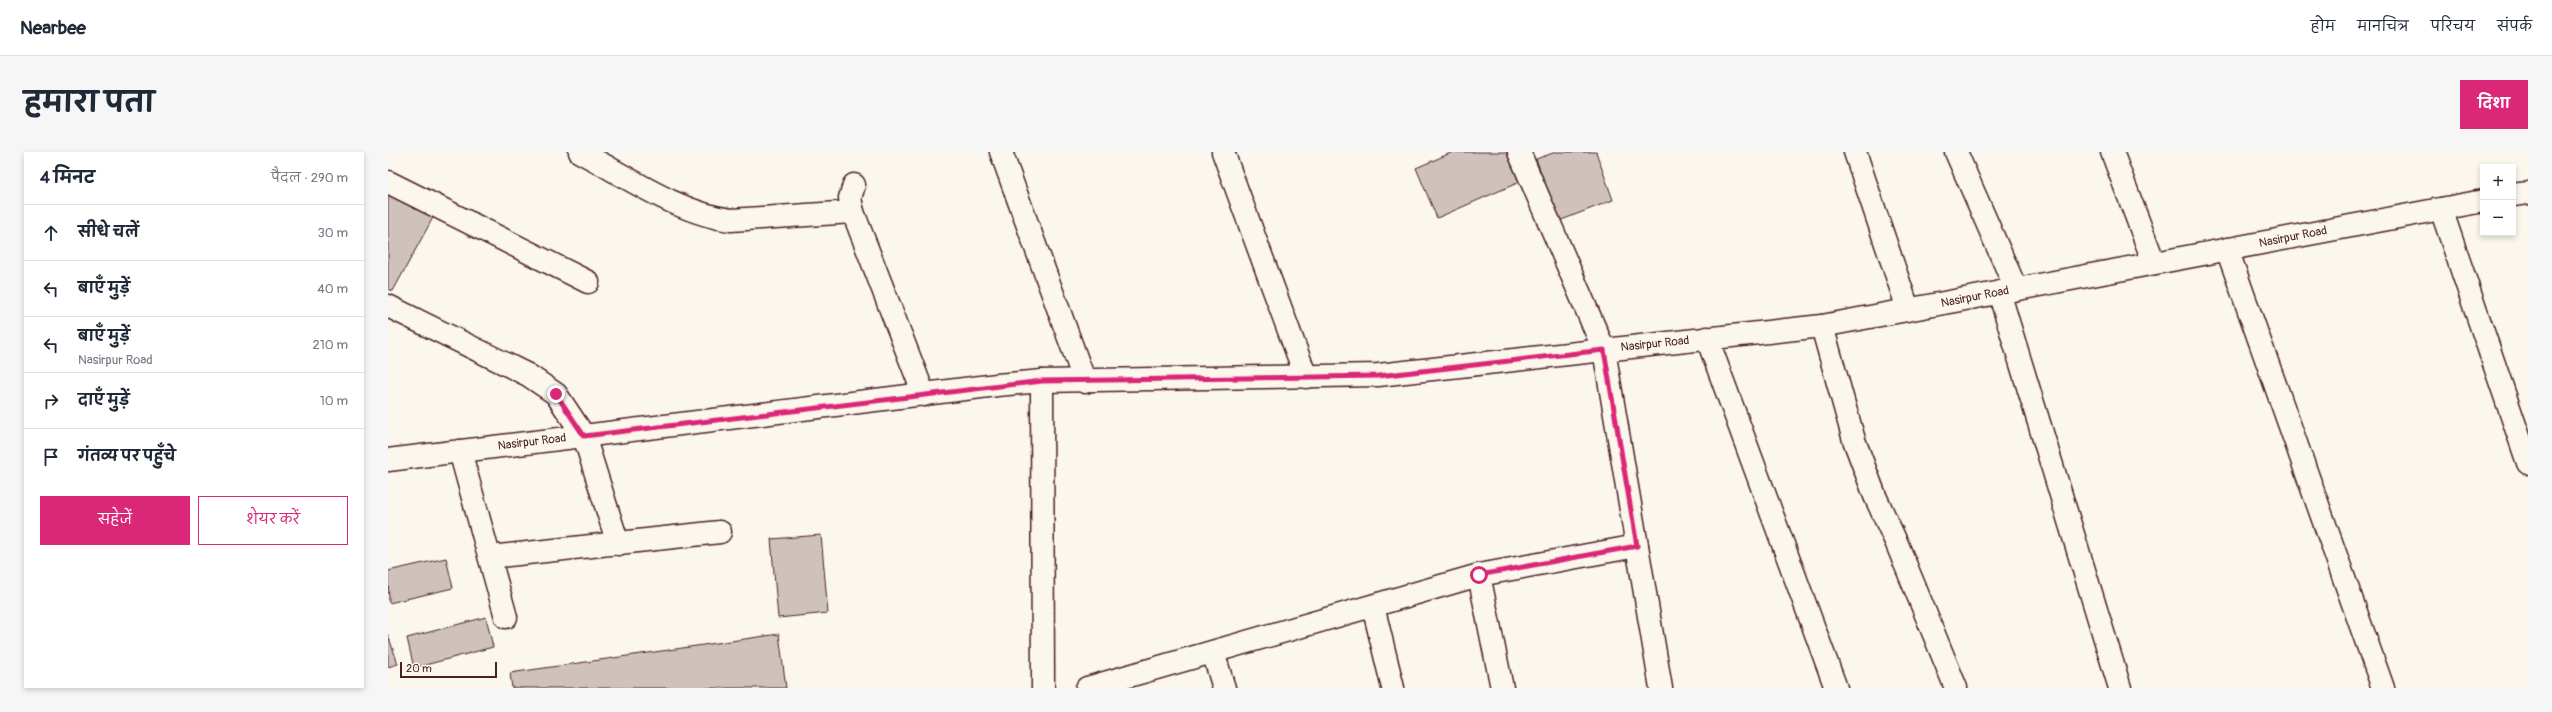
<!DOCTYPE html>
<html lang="hi">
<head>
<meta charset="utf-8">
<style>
	:root { --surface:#fff; --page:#f6f6f7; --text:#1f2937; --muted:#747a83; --line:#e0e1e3; --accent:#db2777 }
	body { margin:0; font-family:Pangolin,"Playpen Sans Deva",sans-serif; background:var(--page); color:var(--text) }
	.controls { position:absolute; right:12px; top:12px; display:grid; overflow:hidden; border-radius:0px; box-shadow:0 2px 6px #0003 }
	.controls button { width:36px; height:36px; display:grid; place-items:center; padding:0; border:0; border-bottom:1px solid var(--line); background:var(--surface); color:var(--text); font:20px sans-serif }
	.scale { position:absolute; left:12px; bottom:10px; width:97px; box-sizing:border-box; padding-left:4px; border:2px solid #4a1f2b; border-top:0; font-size:11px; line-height:14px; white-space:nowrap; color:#4a1f2b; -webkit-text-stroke:3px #fbf7ec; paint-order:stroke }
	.stop { position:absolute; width:12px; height:12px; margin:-9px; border:3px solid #db2777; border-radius:50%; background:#fff }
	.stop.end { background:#db2777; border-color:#fff; box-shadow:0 1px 4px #0008 }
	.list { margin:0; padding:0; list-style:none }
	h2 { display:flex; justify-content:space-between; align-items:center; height:52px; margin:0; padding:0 16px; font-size:17px }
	h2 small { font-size:13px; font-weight:400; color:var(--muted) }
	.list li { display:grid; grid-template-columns:26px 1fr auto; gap:12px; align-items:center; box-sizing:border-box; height:56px; padding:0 16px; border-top:1px solid var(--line) }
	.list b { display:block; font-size:15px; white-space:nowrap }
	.list p { margin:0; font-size:13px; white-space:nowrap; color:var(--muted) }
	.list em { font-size:13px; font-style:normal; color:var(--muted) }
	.actions { display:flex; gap:8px; padding:12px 16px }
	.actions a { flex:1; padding:9px 0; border:1px solid var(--accent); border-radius:0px; text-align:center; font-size:14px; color:var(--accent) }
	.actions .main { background:var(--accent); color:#fff }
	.icon { flex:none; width:22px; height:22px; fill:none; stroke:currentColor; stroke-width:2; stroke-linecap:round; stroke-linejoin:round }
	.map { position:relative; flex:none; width:2140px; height:536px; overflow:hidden; border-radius:0px }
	header { display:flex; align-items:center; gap:24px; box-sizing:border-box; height:56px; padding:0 20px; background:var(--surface); border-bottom:1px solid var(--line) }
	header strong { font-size:19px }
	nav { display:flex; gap:22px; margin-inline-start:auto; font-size:14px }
	.intro { display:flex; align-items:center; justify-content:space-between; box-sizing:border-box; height:96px; padding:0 24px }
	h1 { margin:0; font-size:28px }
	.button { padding:10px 18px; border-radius:0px; background:var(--accent); color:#fff; font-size:14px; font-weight:700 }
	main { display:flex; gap:24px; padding:0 24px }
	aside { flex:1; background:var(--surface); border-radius:0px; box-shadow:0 2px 6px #0003 }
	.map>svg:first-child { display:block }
</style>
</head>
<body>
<header>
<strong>Nearbee</strong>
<nav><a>होम</a><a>मानचित्र</a><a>परिचय</a><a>संपर्क</a></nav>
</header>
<div class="intro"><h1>हमारा पता</h1><a class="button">दिशा</a></div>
<main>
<aside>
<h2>4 मिनट<small>पैदल · 290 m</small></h2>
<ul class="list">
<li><svg class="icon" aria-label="ahead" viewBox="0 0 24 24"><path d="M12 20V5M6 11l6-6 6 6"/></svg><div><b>सीधे चलें</b></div><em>30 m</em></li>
<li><svg class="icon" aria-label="left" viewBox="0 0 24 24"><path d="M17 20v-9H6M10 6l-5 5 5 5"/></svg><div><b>बाएँ मुड़ें</b></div><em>40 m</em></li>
<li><svg class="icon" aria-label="left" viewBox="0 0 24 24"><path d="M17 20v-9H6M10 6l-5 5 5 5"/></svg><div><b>बाएँ मुड़ें</b><p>Nasirpur Road</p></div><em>210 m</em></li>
<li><svg class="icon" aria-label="right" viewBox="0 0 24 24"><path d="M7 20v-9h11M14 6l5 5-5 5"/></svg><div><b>दाएँ मुड़ें</b></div><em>10 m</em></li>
<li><svg class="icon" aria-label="arrive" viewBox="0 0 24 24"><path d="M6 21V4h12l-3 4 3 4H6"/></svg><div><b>गंतव्य पर पहुँचे</b></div></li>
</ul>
<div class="actions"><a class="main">सहेजें</a><a>शेयर करें</a></div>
</aside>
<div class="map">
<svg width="2140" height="536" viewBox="0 0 2140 536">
	<rect width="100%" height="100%" fill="#fbf7ec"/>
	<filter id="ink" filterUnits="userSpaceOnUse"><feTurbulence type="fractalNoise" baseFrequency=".025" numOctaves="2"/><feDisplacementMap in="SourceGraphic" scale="8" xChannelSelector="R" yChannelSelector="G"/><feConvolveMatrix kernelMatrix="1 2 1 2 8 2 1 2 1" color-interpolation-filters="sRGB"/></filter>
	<g filter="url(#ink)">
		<g fill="#cfc2bc" stroke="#4a1f2b">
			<polygon points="1065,0 1122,0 1134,29 1049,66 1028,16"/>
			<polygon points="1168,0 1208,0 1225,48 1171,69 1148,7"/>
			<polygon points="4,36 48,60 5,139 0,137 0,43"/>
			<polygon points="433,383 440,461 390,466 383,387"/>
			<polygon points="58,406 65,436 1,451 0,419"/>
			<polygon points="98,465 105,495 26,516 19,486"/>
			<polygon points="391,482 398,536 124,536 122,521"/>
			<polygon points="0,483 10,512 0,515"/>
		</g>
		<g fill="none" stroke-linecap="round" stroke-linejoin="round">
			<defs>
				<g id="minor">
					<path d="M192,0C238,24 292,62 343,68L465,60"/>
					<polyline points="613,0 697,230"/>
					<polyline points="835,0 918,225"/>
					<polyline points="1131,0 1216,198 1273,536"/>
					<polyline points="1467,0 1520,157"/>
					<polyline points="1568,0 1628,137"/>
					<polyline points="1724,0 1766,111"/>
					<polyline points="0,30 200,130"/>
					<polyline points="466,33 462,46 465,60 536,243"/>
					<polyline points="2125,43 2140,41"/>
					<polyline points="2053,57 2140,311"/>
					<polyline points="1839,97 1995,536"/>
					<polyline points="1611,140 1732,536"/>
					<polyline points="0,154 140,223 168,242 196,284 230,392"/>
					<polyline points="1434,174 1466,288 1487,344 1509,392 1568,536"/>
					<polyline points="1319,186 1448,536"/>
					<polyline points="654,229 655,536"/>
					<polyline points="72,299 118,465"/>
					<polyline points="0,308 609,233 654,229 990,223 1434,174 2095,49"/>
					<polyline points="102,405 332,380"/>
					<polyline points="985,454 1005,536"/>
					<polyline points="825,500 836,536"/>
					<polyline points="699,536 1091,423"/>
					<polyline points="1114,536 1091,423 1249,394"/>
				</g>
			</defs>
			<use href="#minor" stroke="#4a1f2b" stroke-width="25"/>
			<use href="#minor" stroke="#fbf7ec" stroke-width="22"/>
		</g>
	</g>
	<g fill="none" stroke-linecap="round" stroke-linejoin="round" filter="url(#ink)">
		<polyline stroke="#db2777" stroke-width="5" points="168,242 196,284 654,229 990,224 1216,198 1249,394 1091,423"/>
	</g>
	<g text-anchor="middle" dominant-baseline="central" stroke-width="3" stroke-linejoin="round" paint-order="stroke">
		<g font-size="12" fill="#4a1f2b" stroke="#fbf7ec">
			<text transform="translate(1905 85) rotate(-11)">Nasirpur Road</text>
			<text transform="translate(1587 145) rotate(-11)">Nasirpur Road</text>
			<text transform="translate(1267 192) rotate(-6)">Nasirpur Road</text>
			<text transform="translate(144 290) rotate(-7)">Nasirpur Road</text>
		</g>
	</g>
</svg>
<div class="controls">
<button>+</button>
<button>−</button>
</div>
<div class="scale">20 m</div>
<div class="stop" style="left:1091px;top:423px"></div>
<div class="stop end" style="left:168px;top:242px"></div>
</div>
</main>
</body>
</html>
